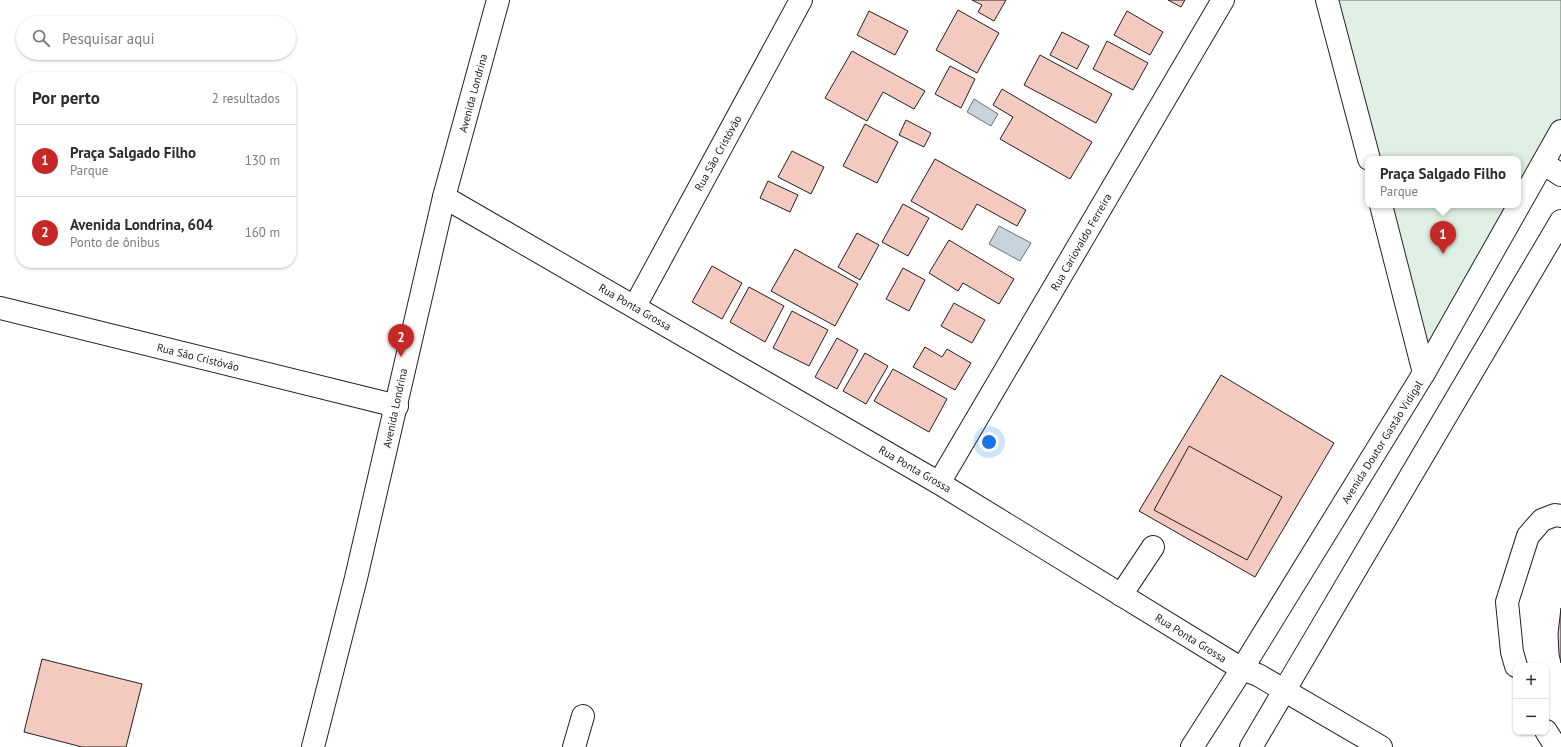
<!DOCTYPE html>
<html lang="pt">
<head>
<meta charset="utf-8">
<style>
	:root { --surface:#fff; --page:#f2f2f3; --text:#2b2b33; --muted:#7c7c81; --line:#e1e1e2; --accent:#c62828 }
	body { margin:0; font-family:"PT Sans",sans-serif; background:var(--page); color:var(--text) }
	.controls { position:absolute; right:12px; bottom:12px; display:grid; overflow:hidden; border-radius:8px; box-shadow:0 1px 3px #0004 }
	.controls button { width:36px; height:36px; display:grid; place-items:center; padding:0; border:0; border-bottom:1px solid var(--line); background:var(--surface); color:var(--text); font:20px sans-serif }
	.you { position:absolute; left:989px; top:442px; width:14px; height:14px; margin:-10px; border:3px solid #fff; border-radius:50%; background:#1a73e8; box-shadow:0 0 0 6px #1a73e833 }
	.badge { display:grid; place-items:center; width:26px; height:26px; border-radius:50%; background:var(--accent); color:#fff; font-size:13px; font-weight:700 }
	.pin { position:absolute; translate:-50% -33px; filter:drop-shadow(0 1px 2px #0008) }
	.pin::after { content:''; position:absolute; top:21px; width:14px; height:12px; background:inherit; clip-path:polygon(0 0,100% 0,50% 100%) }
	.popup { position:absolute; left:1365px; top:156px; width:156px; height:52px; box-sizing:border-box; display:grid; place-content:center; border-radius:8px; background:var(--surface); filter:drop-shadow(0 1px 3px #0005); font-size:13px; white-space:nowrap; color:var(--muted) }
	.popup b { font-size:15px; color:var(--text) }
	.popup::after { content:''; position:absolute; left:50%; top:100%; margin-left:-8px; border:8px solid transparent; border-top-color:var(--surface) }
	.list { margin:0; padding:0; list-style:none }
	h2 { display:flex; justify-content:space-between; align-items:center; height:52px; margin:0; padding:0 16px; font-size:17px }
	h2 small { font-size:13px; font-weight:400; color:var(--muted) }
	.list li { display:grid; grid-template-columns:26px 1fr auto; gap:12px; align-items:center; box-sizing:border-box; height:72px; padding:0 16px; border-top:1px solid var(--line) }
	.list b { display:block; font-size:15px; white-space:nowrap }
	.list p { margin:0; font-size:13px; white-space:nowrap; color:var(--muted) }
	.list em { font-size:13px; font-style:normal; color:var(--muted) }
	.icon { flex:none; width:22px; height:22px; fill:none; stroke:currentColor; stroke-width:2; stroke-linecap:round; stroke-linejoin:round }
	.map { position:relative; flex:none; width:1561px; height:747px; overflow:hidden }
	.search { position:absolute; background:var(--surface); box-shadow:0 1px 3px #0004; left:16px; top:16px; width:280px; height:44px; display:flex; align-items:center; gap:10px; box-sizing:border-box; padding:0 14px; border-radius:22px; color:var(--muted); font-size:15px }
	.panel { position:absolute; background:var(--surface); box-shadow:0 1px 3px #0004; left:16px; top:72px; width:280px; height:196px; border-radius:16px }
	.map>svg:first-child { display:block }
</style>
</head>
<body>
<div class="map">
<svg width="1561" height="747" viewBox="0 0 1561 747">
	<rect width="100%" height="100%" fill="#fff"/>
	<polygon fill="#e0efe3" stroke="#6f6f6f" points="1327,0 1561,0 1561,135 1424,373 1381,205 1518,205 1518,159 1369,159"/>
	<g fill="#c7d3dd" stroke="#6f6f6f">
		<polygon points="974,99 998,114 991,126 967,112"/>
		<polygon points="999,226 1031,243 1020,261 989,244"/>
	</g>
	<g fill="#f3c9c0" stroke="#222">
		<polygon points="972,0 1006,0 994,21 978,12 982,5"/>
		<polygon points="1168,0 1185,0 1181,7"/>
		<polygon points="958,10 999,33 977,73 936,50"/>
		<polygon points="869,11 908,31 895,55 857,35"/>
		<polygon points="1127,11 1163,32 1150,55 1114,35"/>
		<polygon points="1062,32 1089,46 1077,69 1050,55"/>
		<polygon points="1107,41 1148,63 1133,90 1093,69"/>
		<polygon points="852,51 925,91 914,109 883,92 867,121 825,98"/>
		<polygon points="1040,55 1112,94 1096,123 1024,85"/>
		<polygon points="950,66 975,79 961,108 935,94"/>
		<polygon points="1002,89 1092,142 1070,179 1000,139 1013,117 993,105"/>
		<polygon points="906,120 931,133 924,147 899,135"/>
		<polygon points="865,124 898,142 877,183 843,166"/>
		<polygon points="792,151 824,167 811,194 778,177"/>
		<polygon points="935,159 1026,210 1017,226 977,204 962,230 911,201"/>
		<polygon points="768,181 798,195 790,212 760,198"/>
		<polygon points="903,204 929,218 908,256 882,242"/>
		<polygon points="857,233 879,245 860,280 838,267"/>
		<polygon points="949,240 1014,279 999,304 963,283 958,291 929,273"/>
		<polygon points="795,249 858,284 835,326 771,291"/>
		<polygon points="712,266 742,283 722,319 692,302"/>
		<polygon points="903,268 925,280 909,311 886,299"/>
		<polygon points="749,287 784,306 765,342 730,322"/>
		<polygon points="954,303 985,320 972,343 941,326"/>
		<polygon points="792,311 828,330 809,366 773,348"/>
		<polygon points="837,338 858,350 837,389 815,377"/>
		<polygon points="925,347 942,357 947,349 971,363 955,390 913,367"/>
		<polygon points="865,353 888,366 866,404 843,391"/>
		<polygon points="893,369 947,399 929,432 874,401"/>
		<polygon points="1221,375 1334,443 1255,577 1139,511"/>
		<polygon points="1189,446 1282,497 1247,560 1154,510"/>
		<polygon points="1561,608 1561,663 1559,654 1558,634"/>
		<polygon points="42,659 142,684 126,747 82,747 24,732"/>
	</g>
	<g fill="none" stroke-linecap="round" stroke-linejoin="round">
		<defs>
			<g id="minor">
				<polyline points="1327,0 1369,159"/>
				<polyline points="1543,163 1561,175"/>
				<polyline points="444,197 939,483 1242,669 1258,675 1381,747"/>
				<polyline points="1381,205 1424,373"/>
				<polyline points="635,306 801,0"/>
				<polyline points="0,308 397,406"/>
				<polyline points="939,483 1223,0"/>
				<polyline points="1121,595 1153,547"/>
				<polyline points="1516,666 1512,652 1507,602 1528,536 1542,520 1555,515 1561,516"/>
				<polyline points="1546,731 1556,747"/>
				<polyline points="313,747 356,578 444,197 498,0"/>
				<polyline points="574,747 583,716"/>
			</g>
			<g id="major">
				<polyline points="1192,747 1242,669 1424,373 1561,131"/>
				<polyline points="1251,747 1561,221"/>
			</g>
		</defs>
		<use href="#minor" stroke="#222" stroke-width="24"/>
		<use href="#major" stroke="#222" stroke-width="24"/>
		<use href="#minor" stroke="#fff" stroke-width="22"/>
		<use href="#major" stroke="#fff" stroke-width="22"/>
	</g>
	<g text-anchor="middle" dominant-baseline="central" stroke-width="3" stroke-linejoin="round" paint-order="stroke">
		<g font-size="11" fill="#222" stroke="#fff">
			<text transform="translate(473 93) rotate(-75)">Avenida Londrina</text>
			<text transform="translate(718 153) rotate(-61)">Rua São Cristóvão</text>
			<text transform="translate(1081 242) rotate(-60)">Rua Cariovaldo Ferreira</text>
			<text transform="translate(635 307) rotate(30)">Rua Ponta Grossa</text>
			<text transform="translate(198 357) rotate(14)">Rua São Cristóvão</text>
			<text transform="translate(395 408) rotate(-78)">Avenida Londrina</text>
			<text transform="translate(1382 442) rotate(-58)">Avenida Doutor Gastão Vidigal</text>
			<text transform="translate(915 469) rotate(30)">Rua Ponta Grossa</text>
			<text transform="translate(1191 638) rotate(32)">Rua Ponta Grossa</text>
		</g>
	</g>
</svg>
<div class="controls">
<button>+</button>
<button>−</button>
</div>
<div class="you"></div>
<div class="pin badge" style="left:1443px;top:254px">1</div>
<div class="popup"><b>Praça Salgado Filho</b>Parque</div>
<div class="pin badge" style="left:401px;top:357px">2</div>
<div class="search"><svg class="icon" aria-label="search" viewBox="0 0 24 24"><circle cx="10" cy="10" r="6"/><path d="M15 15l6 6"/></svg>Pesquisar aqui</div>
<section class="panel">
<h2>Por perto<small>2 resultados</small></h2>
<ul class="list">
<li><span class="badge">1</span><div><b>Praça Salgado Filho</b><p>Parque</p></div><em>130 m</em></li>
<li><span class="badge">2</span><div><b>Avenida Londrina, 604</b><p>Ponto de ônibus</p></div><em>160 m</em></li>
</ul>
</section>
</div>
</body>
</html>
